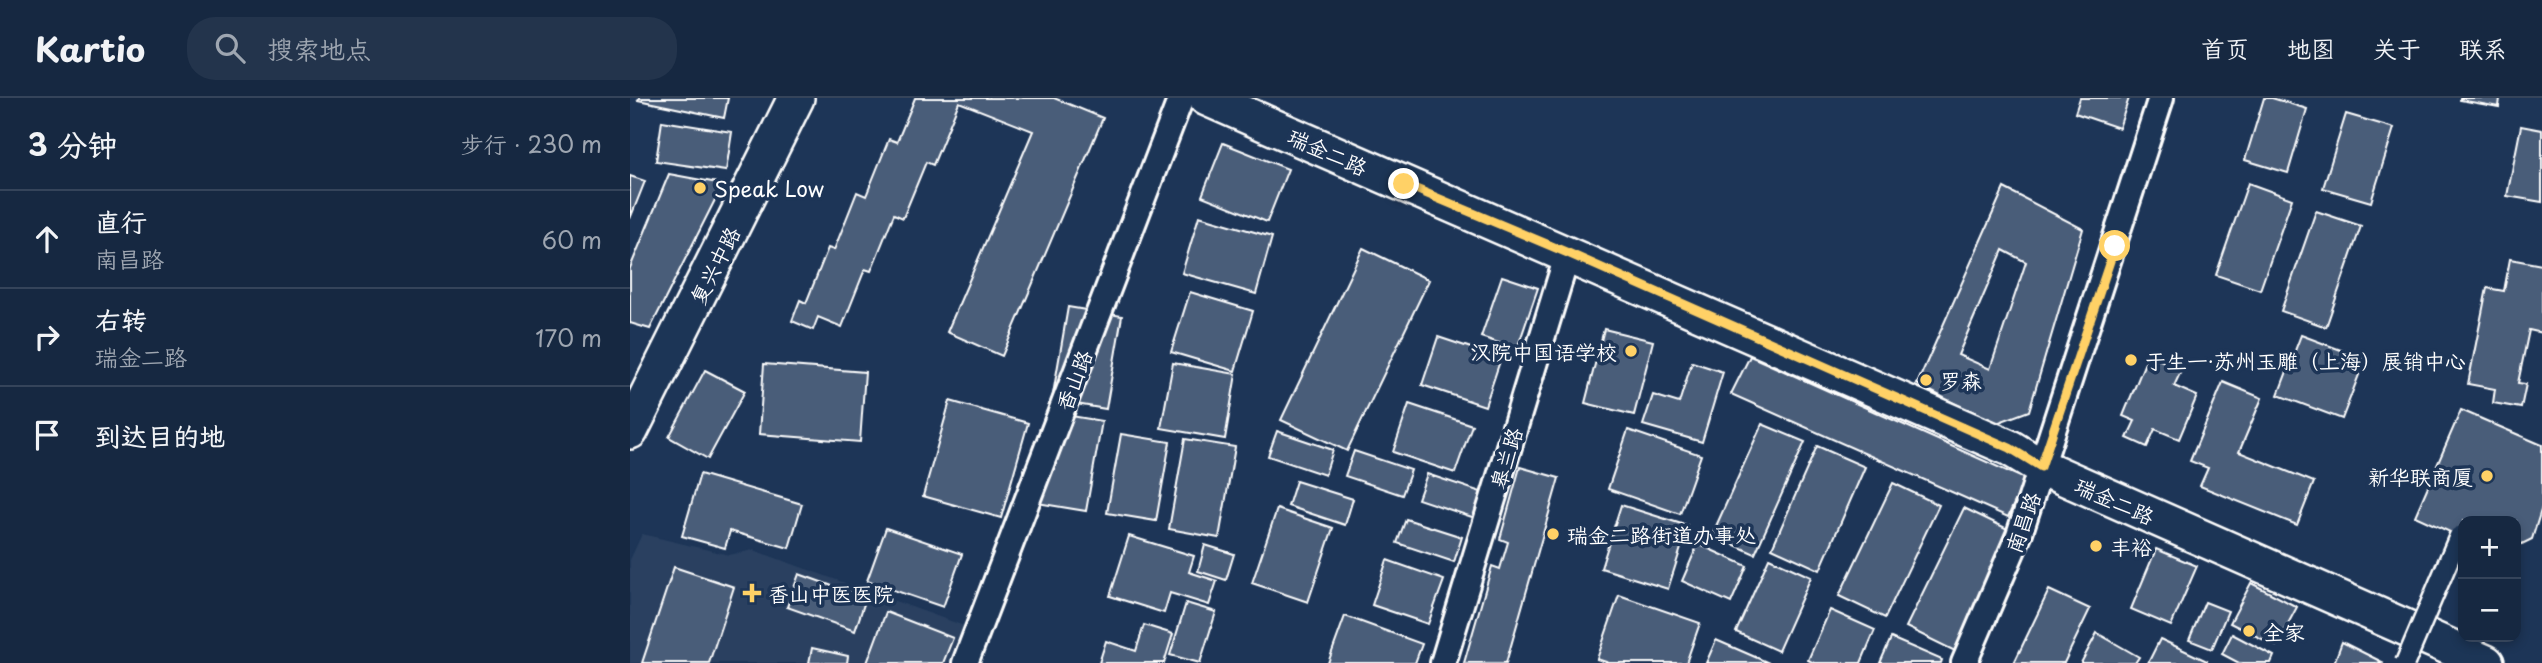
<!DOCTYPE html>
<html lang="zh">
<head>
<meta charset="utf-8">
<style>
	:root { --surface:#162841; --page:#23344c; --text:#f1f3f6; --muted:#9ea6b1; --line:#35445a }
	body { margin:0; font-family:"Playpen Sans","LXGW WenKai TC",sans-serif; background:var(--page); color:var(--text) }
	.controls { position:absolute; right:21px; bottom:21px; display:grid; overflow:hidden; border-radius:14px; box-shadow:0 4px 10px #0003 }
	.controls button { width:63px; height:63px; display:grid; place-items:center; padding:0; border:0; border-bottom:2px solid var(--line); background:var(--surface); color:var(--text); font:35px sans-serif }
	.stop { position:absolute; width:21px; height:21px; margin:-16px; border:5px solid #ffd166; border-radius:50%; background:#fff }
	.stop.end { background:#ffd166; border-color:#fff; box-shadow:0 2px 7px #0008 }
	.list { margin:0; padding:0; list-style:none }
	h2 { display:flex; justify-content:space-between; align-items:center; height:91px; margin:0; padding:0 28px; font-size:30px }
	h2 small { font-size:23px; font-weight:400; color:var(--muted) }
	.list li { display:grid; grid-template-columns:46px 1fr auto; gap:21px; align-items:center; box-sizing:border-box; height:98px; padding:0 28px; border-top:2px solid var(--line) }
	.list b { display:block; font-size:26px; white-space:nowrap }
	.list p { margin:0; font-size:23px; white-space:nowrap; color:var(--muted) }
	.list em { font-size:23px; font-style:normal; color:var(--muted) }
	.icon { flex:none; width:38px; height:38px; fill:none; stroke:currentColor; stroke-width:2; stroke-linecap:round; stroke-linejoin:round }
	.map { position:relative; flex:none; width:1912px; height:565px; overflow:hidden }
	header { display:flex; align-items:center; gap:42px; box-sizing:border-box; height:98px; padding:0 35px; background:var(--surface); border-bottom:2px solid var(--line) }
	header strong { font-size:33px }
	nav { display:flex; gap:38px; margin-inline-start:auto; font-size:24px }
	.search { width:490px; height:63px; background:var(--page); display:flex; align-items:center; gap:18px; box-sizing:border-box; padding:0 24px; border-radius:28px; color:var(--muted); font-size:26px }
	main { display:flex }
	aside { flex:1; background:var(--surface) }
	.map>svg:first-child { display:block }
</style>
</head>
<body>
<header>
<strong>Kartio</strong>
<div class="search"><svg class="icon" aria-label="search" viewBox="0 0 24 24"><circle cx="10" cy="10" r="6"/><path d="M15 15l6 6"/></svg>搜索地点</div>
<nav><a>首页</a><a>地图</a><a>关于</a><a>联系</a></nav>
</header>
<main>
<aside>
<h2>3 分钟<small>步行 · 230 m</small></h2>
<ul class="list">
<li><svg class="icon" aria-label="ahead" viewBox="0 0 24 24"><path d="M12 20V5M6 11l6-6 6 6"/></svg><div><b>直行</b><p>南昌路</p></div><em>60 m</em></li>
<li><svg class="icon" aria-label="right" viewBox="0 0 24 24"><path d="M7 20v-9h11M14 6l5 5-5 5"/></svg><div><b>右转</b><p>瑞金二路</p></div><em>170 m</em></li>
<li><svg class="icon" aria-label="arrive" viewBox="0 0 24 24"><path d="M6 21V4h12l-3 4 3 4H6"/></svg><div><b>到达目的地</b></div></li>
</ul>
</aside>
<div class="map">
<svg width="1912" height="565" viewBox="0 0 1912 565">
	<rect width="100%" height="100%" fill="#1d3557"/>
	<filter id="ink" filterUnits="userSpaceOnUse"><feTurbulence type="fractalNoise" baseFrequency=".0143" numOctaves="2"/><feDisplacementMap in="SourceGraphic" scale="14" xChannelSelector="R" yChannelSelector="G"/><feConvolveMatrix kernelMatrix="1 2 1 2 8 2 1 2 1" color-interpolation-filters="sRGB"/></filter>
	<g filter="url(#ink)">
		<polygon fill="#2a4161" points="12,436 99,457 123,452 337,529 324,565 0,565 0,462"/>
		<g fill="#4a5d79" stroke="#fff" stroke-width="2" fill-rule="evenodd">
			<polygon points="9,0 98,0 94,20 8,2"/>
			<polygon points="285,0 424,0 473,20 372,258 317,234 403,33 329,4 303,67 296,64 273,120 264,116 241,173 235,171 212,229 188,219 183,232 162,223 170,202 176,205 198,150 204,152 227,94 236,98 259,41 267,44"/>
			<polygon points="1450,0 1499,0 1489,30 1445,15"/>
			<polygon points="1634,0 1642,0 1677,11 1658,75 1615,62"/>
			<polygon points="1830,0 1870,0 1869,9 1830,2"/>
			<polygon points="1716,16 1764,30 1741,104 1693,90"/>
			<polygon points="32,23 102,34 96,73 26,63"/>
			<polygon points="1891,28 1912,32 1912,104 1877,98"/>
			<polygon points="593,45 658,71 637,124 572,98"/>
			<polygon points="39,76 93,86 20,231 0,225 0,170"/>
			<polygon points="0,78 15,83 0,121"/>
			<polygon points="1618,85 1662,101 1630,192 1586,177"/>
			<path d="M1374,90L1453,131L1399,313L1364,326L1287,286ZM1373,152L1396,164L1360,271L1328,257Z"/>
			<polygon points="1686,113 1731,128 1696,229 1651,213"/>
			<polygon points="569,118 642,139 626,196 552,175"/>
			<polygon points="733,150 799,182 717,353 651,322"/>
			<polygon points="1880,161 1912,167 1912,235 1899,232 1888,285 1896,286 1891,310 1863,305 1865,291 1838,286 1857,190 1874,193"/>
			<polygon points="872,178 908,190 887,251 851,239"/>
			<polygon points="560,194 623,213 605,273 541,254"/>
			<polygon points="438,209 492,218 476,311 422,302"/>
			<polygon points="974,231 1023,243 1004,317 955,305"/>
			<polygon points="1671,237 1735,261 1712,321 1648,297"/>
			<polygon points="808,239 871,260 855,308 792,287"/>
			<polygon points="1518,257 1552,271 1544,288 1567,298 1549,341 1525,331 1517,349 1497,340 1505,323 1493,318"/>
			<polygon points="1120,258 1395,381 1378,419 1101,296"/>
			<polygon points="1062,264 1093,274 1072,344 1013,327 1023,297 1049,305"/>
			<polygon points="543,265 606,276 595,341 531,330"/>
			<polygon points="134,266 235,274 230,344 129,336"/>
			<polygon points="75,272 115,293 78,361 39,339"/>
			<polygon points="1593,284 1632,300 1609,354 1684,384 1667,427 1570,388 1578,370 1560,363"/>
			<polygon points="320,303 398,325 371,420 293,398"/>
			<polygon points="779,306 842,327 825,375 763,354"/>
			<polygon points="1831,312 1912,347 1912,409 1902,441 1886,449 1886,423 1833,423 1833,440 1785,418"/>
			<polygon points="423,315 472,323 456,413 407,405"/>
			<polygon points="1132,326 1175,344 1125,456 1082,437"/>
			<polygon points="998,332 1071,357 1050,416 978,391"/>
			<polygon points="647,333 703,352 695,377 638,358"/>
			<polygon points="491,336 540,344 526,423 477,415"/>
			<polygon points="555,341 605,349 589,440 539,431"/>
			<polygon points="1187,348 1235,369 1190,472 1142,450"/>
			<polygon points="724,353 781,372 772,397 715,378"/>
			<polygon points="890,369 929,380 876,565 834,565 862,468 870,471 878,444 870,441"/>
			<polygon points="70,376 172,406 159,450 100,433 95,450 52,438"/>
			<polygon points="797,376 854,395 845,420 788,401"/>
			<polygon points="666,383 723,401 715,427 658,408"/>
			<polygon points="1263,385 1309,407 1255,520 1209,498"/>
			<polygon points="991,407 1058,428 1038,491 971,470"/>
			<polygon points="1334,410 1388,436 1331,556 1276,529"/>
			<polygon points="647,411 703,430 678,504 622,485"/>
			<polygon points="776,421 832,439 824,464 767,445"/>
			<polygon points="256,430 332,456 313,509 237,483"/>
			<polygon points="499,438 564,458 559,474 587,483 579,507 540,495 534,515 480,498"/>
			<polygon points="1068,446 1117,468 1101,505 1052,483"/>
			<polygon points="575,447 604,456 596,482 568,473"/>
			<polygon points="1526,451 1567,468 1541,528 1501,511"/>
			<polygon points="1139,460 1181,479 1148,553 1106,534"/>
			<polygon points="757,462 814,482 798,526 742,507"/>
			<polygon points="44,469 104,489 79,565 12,565"/>
			<polygon points="169,476 236,500 225,533 157,509"/>
			<polygon points="1621,485 1667,509 1646,548 1600,525"/>
			<polygon points="1419,492 1460,511 1434,565 1384,565"/>
			<polygon points="989,497 1070,525 1056,565 979,565 967,561"/>
			<polygon points="1575,504 1598,513 1582,551 1559,542"/>
			<polygon points="556,505 586,514 570,565 540,557"/>
			<polygon points="1200,512 1245,532 1231,565 1184,565 1178,562"/>
			<polygon points="256,514 323,540 313,565 237,565"/>
			<polygon points="715,518 792,546 785,565 698,565"/>
			<polygon points="514,527 543,536 534,565 469,565 476,543 506,553"/>
			<polygon points="1467,535 1509,559 1505,565 1451,565"/>
			<polygon points="1602,536 1644,558 1641,565 1609,565 1592,556"/>
			<polygon points="1261,540 1312,562 1311,565 1250,565"/>
			<polygon points="1530,541 1577,563 1576,565 1518,565"/>
			<polygon points="1086,542 1139,565 1076,565"/>
			<polygon points="1712,544 1754,565 1704,565"/>
			<polygon points="182,550 218,558 217,565 179,565"/>
		</g>
		<g fill="none" stroke-linecap="round" stroke-linejoin="round">
			<defs>
				<g id="minor">
					<polyline points="335,565 551,0"/>
					<polyline points="813,565 938,155"/>
					<polyline points="1334,565 1389,437 1531,0"/>
				</g>
				<g id="secondary">
					<polyline points="577,0 1380,350 1411,369 1856,565"/>
					<polyline points="0,333 166,0"/>
				</g>
			</defs>
			<use href="#minor" stroke="#fff" stroke-width="30"/>
			<use href="#secondary" stroke="#fff" stroke-width="40"/>
			<use href="#minor" stroke="#1d3557" stroke-width="24"/>
			<use href="#secondary" stroke="#1d3557" stroke-width="35"/>
			<defs>
				<polyline id="pedestrian-bridge" points="1775,565 1829,438"/>
			</defs>
			<use href="#pedestrian-bridge" stroke="#fff" stroke-width="23" stroke-linecap="butt"/>
			<use href="#pedestrian-bridge" stroke="#1d3557" stroke-width="18"/>
		</g>
	</g>
	<g fill="none" stroke-linecap="round" stroke-linejoin="round" filter="url(#ink)">
		<polyline stroke="#ffd166" stroke-width="9" points="774,86 938,155 1380,350 1411,369 1485,148"/>
	</g>
	<g fill="#ffd166" stroke="#1d3557" stroke-width="2.5">
		<circle cx="70" cy="90" r="7"/>
		<circle cx="1001" cy="253" r="7"/>
		<circle cx="1501" cy="262" r="7"/>
		<circle cx="1296" cy="282" r="7"/>
		<circle cx="1857" cy="378" r="7"/>
		<circle cx="923" cy="436" r="7"/>
		<circle cx="1466" cy="448" r="7"/>
		<path d="M118.5 484.5h7v7h7v7h-7v7h-7v-7h-7v-7h7z"/>
		<circle cx="1619" cy="533" r="7"/>
	</g>
	<g text-anchor="middle" dominant-baseline="central" stroke-width="7" stroke-linejoin="round" paint-order="stroke">
		<g font-size="21" fill="#fff" stroke="#1d3557">
			<text transform="translate(698 53) rotate(24)">瑞金二路</text>
			<text transform="translate(84 167) rotate(-63)">复兴中路</text>
			<text transform="translate(443 282) rotate(-69)">香山路</text>
			<text transform="translate(875 360) rotate(-73)">皋兰路</text>
			<text transform="translate(1485 402) rotate(24)">瑞金二路</text>
			<text transform="translate(1392 424) rotate(-70)">南昌路</text>
		</g>
		<g font-size="21" fill="#fff" stroke="#1d3557" text-anchor="start">
			<text x="84" y="90">Speak Low</text>
			<text x="987" y="253" text-anchor="end">汉院中国语学校</text>
			<text x="1515" y="262">于生一·苏州玉雕（上海）展销中心</text>
			<text x="1310" y="282">罗森</text>
			<text x="1843" y="378" text-anchor="end">新华联商厦</text>
			<text x="937" y="436">瑞金二路街道办事处</text>
			<text x="1480" y="448">丰裕</text>
			<text x="138" y="495">香山中医医院</text>
			<text x="1633" y="533">全家</text>
		</g>
	</g>
</svg>
<div class="controls">
<button>+</button>
<button>−</button>
</div>
<div class="stop" style="left:1485px;top:148px"></div>
<div class="stop end" style="left:774px;top:86px"></div>
</div>
</main>
</body>
</html>
